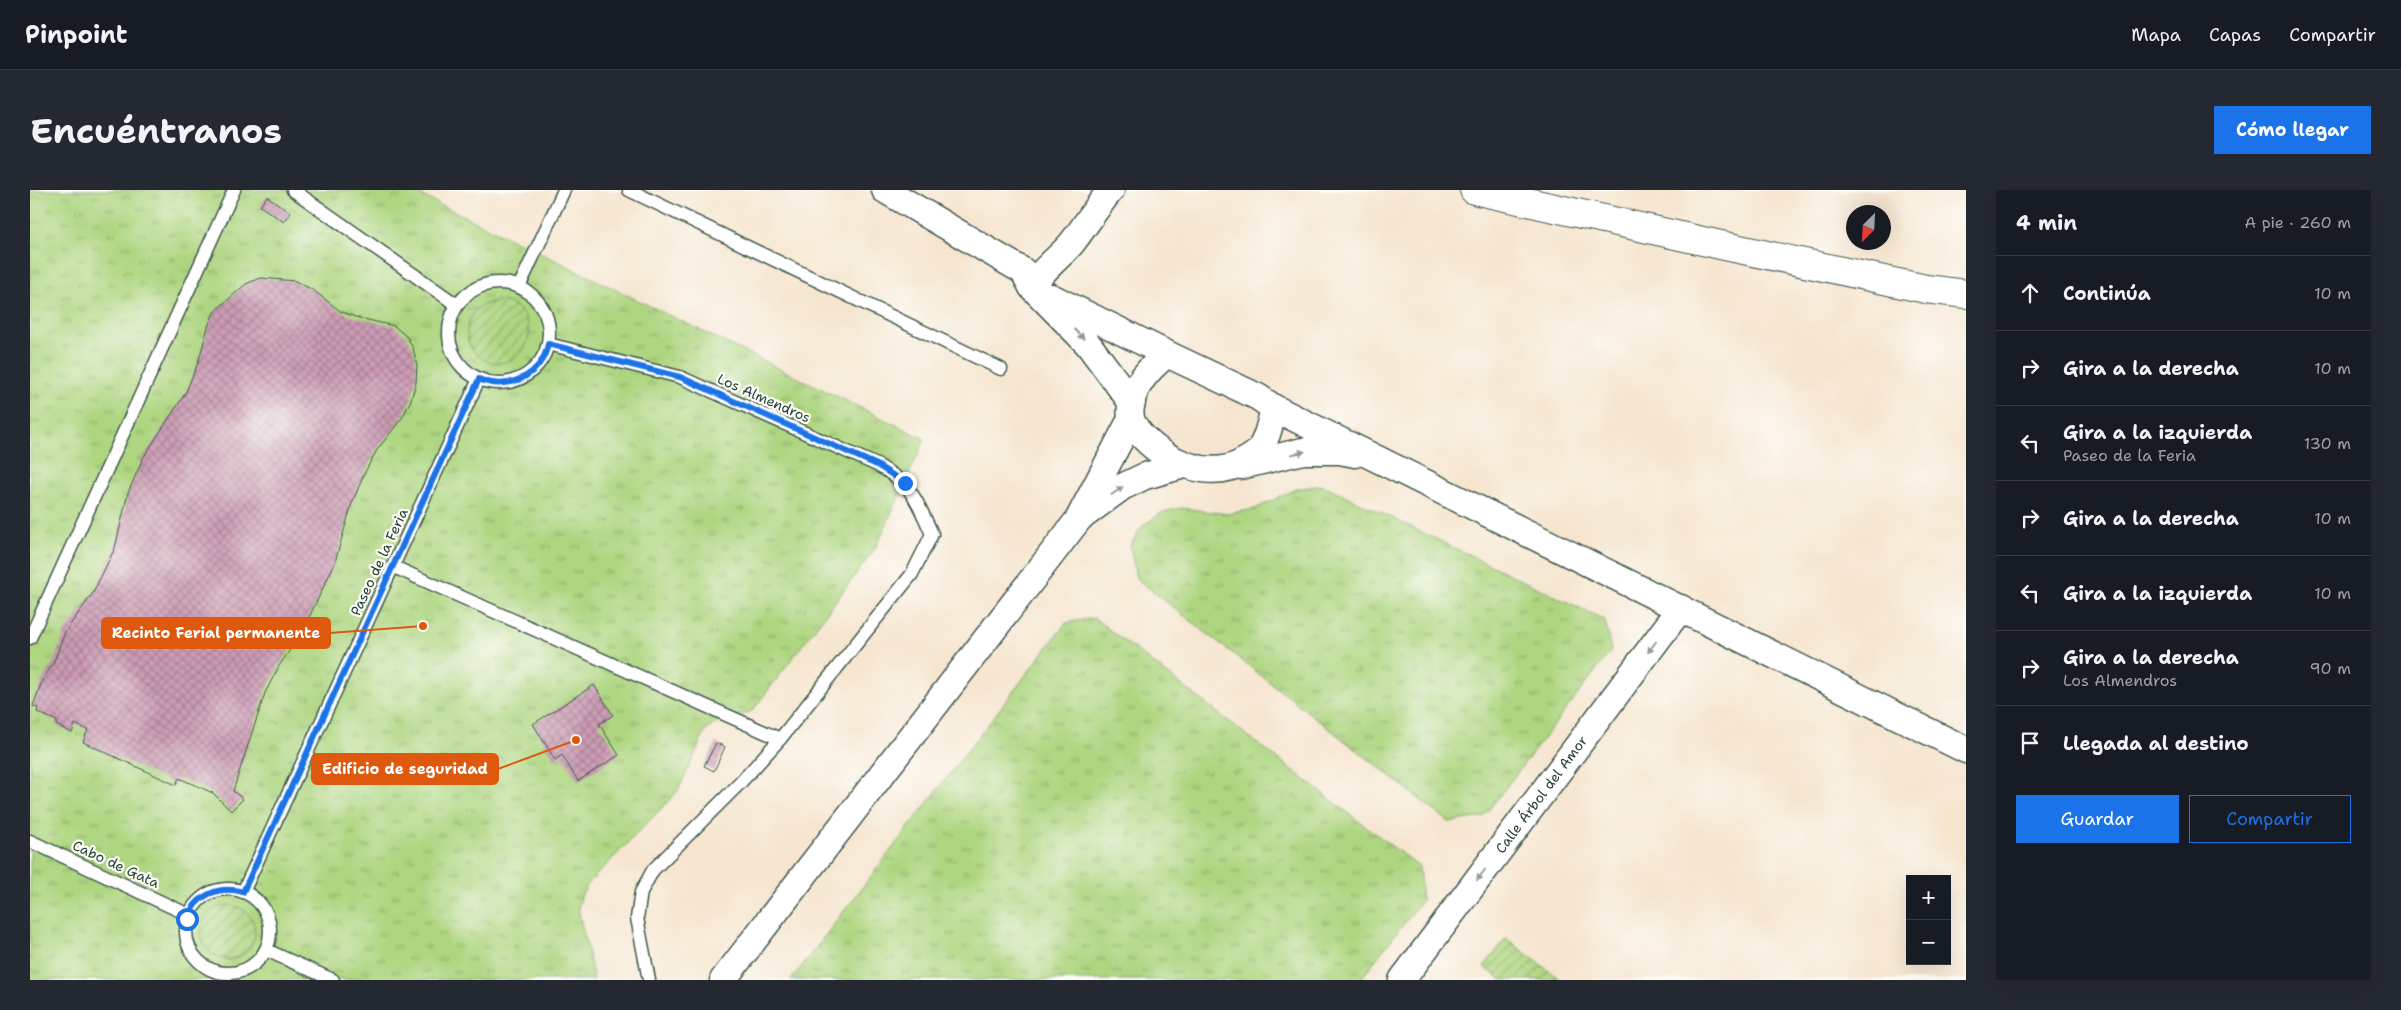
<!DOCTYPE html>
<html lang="es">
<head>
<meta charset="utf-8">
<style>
	:root { --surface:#171b24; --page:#242831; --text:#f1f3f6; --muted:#9ea1a6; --line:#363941; --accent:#1a73e8 }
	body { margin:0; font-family:"Shantell Sans",sans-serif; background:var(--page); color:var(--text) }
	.controls { position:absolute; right:15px; bottom:15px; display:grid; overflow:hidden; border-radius:0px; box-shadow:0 5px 20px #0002 }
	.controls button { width:45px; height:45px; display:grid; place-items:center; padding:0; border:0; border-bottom:1px solid var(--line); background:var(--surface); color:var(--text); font:25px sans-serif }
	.compass { position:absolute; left:1816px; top:15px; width:45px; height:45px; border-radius:50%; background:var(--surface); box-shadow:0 5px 20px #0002; rotate:204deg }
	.stop { position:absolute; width:15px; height:15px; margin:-11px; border:4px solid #1a73e8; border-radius:50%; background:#fff }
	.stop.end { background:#1a73e8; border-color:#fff; box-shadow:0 1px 5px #0008 }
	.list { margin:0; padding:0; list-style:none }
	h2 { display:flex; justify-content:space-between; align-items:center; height:65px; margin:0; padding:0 20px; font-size:21px }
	h2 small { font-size:16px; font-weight:400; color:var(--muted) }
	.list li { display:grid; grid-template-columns:32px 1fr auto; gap:15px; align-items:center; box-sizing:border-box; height:75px; padding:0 20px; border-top:1px solid var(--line) }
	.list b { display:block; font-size:19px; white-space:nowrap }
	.list p { margin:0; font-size:16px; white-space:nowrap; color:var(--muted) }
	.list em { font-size:16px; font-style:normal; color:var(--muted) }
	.actions { display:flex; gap:10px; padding:15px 20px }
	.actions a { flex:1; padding:11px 0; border:1px solid var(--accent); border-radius:0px; text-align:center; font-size:18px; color:var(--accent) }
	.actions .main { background:var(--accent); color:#fff }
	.icon { flex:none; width:28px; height:28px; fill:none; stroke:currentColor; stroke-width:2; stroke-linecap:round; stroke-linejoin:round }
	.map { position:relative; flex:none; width:1936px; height:790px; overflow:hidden; border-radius:0px }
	header { display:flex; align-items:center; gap:30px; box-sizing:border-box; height:70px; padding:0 25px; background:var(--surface); border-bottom:1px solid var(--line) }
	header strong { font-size:24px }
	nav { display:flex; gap:28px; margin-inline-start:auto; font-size:18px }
	.intro { display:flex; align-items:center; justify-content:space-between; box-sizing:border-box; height:120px; padding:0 30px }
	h1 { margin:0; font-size:35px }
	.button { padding:12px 22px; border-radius:0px; background:var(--accent); color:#fff; font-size:18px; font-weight:700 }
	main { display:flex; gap:30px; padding:0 30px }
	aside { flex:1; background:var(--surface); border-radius:0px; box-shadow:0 5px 20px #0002 }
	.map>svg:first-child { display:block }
</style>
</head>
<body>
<header>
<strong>Pinpoint</strong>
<nav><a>Mapa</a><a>Capas</a><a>Compartir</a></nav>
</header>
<div class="intro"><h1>Encuéntranos</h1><a class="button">Cómo llegar</a></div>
<main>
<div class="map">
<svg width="1936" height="790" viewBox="0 0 1936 790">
	<defs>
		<pattern id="grass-tufts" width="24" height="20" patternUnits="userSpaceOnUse" patternTransform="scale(1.25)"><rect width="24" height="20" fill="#aed680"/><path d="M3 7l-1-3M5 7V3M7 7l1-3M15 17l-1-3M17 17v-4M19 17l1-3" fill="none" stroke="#8daf6a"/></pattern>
		<pattern id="garden-furrows" width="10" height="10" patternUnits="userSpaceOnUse" patternTransform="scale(1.25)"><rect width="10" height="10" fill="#aed680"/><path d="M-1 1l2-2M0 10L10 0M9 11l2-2" fill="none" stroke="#8daf6a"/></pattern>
		<pattern id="building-cross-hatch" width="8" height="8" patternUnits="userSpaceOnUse" patternTransform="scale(1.25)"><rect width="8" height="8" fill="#cc9bb4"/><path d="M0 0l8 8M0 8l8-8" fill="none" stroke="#a58093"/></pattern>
	</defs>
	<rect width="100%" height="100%" fill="#fdfcf7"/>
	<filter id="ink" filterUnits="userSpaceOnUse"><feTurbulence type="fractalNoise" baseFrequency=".02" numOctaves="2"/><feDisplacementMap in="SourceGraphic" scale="10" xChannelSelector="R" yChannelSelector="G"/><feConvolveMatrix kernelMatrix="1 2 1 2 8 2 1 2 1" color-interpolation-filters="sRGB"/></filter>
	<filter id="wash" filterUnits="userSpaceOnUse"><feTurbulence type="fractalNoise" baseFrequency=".0096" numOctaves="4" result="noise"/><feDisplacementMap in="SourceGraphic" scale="20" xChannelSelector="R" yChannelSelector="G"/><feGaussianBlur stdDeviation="1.12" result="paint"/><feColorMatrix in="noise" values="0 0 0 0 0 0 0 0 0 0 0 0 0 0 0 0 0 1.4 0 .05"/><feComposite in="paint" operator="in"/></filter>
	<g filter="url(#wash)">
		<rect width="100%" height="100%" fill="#f6e6d0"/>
		<g fill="url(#grass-tufts)" stroke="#668a5a">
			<polygon points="0,0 380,0 895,249 845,359 723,520 713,525 689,531 676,540 648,601 559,693 552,704 548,718 564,790 0,790"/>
			<polygon points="1293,295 1575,430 1581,461 1453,627 1419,632 1106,388 1100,356 1113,335 1133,322 1152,318 1197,324 1225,319 1266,299"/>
			<polygon points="1064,428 1389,677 1392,710 1330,790 761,790 1036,433"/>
		</g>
		<g fill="url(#garden-furrows)" stroke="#668a5a">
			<circle cx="468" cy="142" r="31"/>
			<circle cx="198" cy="742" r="27"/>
			<polygon points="1476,748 1531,790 1471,790 1454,777"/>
		</g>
		<g id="blocks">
			<g fill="url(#building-cross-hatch)">
				<polygon points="237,6 261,23 254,32 230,16"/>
				<polygon points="231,88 265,91 283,100 310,121 325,127 364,136 377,147 383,158 387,175 386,192 381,210 372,228 347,260 335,282 322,313 304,375 272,442 249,476 235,503 203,601 213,609 201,621 183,603 149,588 146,595 53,552 58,540 45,534 42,543 26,535 27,531 7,522 8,518 3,516 13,489 23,474 35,442 63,403 85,358 98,303 113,268 155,204 168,173 178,137 184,122 216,94"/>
				<polygon points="564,495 583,525 569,534 589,565 548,591 532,565 525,570 503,534"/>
				<polygon points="686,553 695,557 684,581 674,576"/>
			</g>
		</g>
	</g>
	<g filter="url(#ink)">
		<use href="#blocks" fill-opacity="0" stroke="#3f564b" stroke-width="1"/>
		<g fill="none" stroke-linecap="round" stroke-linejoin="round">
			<defs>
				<g id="service">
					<polyline points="263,0 427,115"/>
					<polyline points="599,0 971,179"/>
					<circle cx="469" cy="143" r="50"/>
					<polyline points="489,97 534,0"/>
					<path d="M518,154L650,187L847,275C882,294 886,309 902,344L882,384L750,549L711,592L623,680L611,702L607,728L619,790"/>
					<polyline points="364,377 750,549"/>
					<polyline points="0,448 204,0"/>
					<polyline points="0,651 159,725"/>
					<circle cx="198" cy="741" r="42"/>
					<polyline points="213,702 449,189"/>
					<polyline points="236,760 303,790"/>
				</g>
				<g id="minor">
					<polyline points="855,0 993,81 1002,97 1058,154 1102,213"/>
					<path d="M1002,97C1011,80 1028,69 1041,54C1055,37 1066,17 1081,0"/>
					<polyline points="1021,107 1137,164"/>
					<path d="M1137,164L1228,207L1244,218C1241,231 1238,246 1231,258C1227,264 1219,269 1213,272C1180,291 1137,272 1113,247C1109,243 1102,234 1101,228C1097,201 1118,179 1137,164Z"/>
					<polyline points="1244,218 1936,560"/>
					<polyline points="1211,276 1273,261 1310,261 1325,264"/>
					<polyline points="1054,325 1092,297 1115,286 1154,275"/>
					<polyline points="693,790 1048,330 1101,229"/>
					<path id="s1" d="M1372,790L1651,418"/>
				</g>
				<polyline id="tertiary" points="1444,0 1695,56 1896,99 1936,104"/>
			</defs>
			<use href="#service" stroke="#3f564b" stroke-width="15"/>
			<use href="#minor" stroke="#3f564b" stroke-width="29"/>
			<use href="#tertiary" stroke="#3f564b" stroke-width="30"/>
			<use href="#service" stroke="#fff" stroke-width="12"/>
			<use href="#minor" stroke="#fff" stroke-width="26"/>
			<use href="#tertiary" stroke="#fff" stroke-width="28"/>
		</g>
		<defs><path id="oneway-solid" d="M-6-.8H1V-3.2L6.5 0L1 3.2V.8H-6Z" transform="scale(1.25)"/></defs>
		<g fill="#8f9e9a">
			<use href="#oneway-solid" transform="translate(1049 144) rotate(45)"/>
			<use href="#oneway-solid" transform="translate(1268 263) rotate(-12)"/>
			<use href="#oneway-solid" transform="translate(1087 301) rotate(-35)"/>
			<use href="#oneway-solid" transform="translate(1622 457) rotate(127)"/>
			<use href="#oneway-solid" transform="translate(1451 685) rotate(127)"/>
		</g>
	</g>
	<g fill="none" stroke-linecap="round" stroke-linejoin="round" filter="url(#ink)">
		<path stroke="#1a73e8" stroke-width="6" d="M157,729C166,705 189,695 213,702L449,189C478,202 512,185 518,154L650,187L847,275L875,293"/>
	</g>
	<g text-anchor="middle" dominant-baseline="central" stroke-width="4.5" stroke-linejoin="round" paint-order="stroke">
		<g font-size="14" fill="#1f3d34" stroke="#fdfcf7">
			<text transform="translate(734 208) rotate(24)">Los Almendros</text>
			<text transform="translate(349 372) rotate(-65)">Paseo de la Feria</text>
			<text stroke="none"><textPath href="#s1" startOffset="232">Calle Árbol del Amor</textPath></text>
			<text transform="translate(86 674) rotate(25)">Cabo de Gata</text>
		</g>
	</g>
	<path fill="none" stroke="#de580e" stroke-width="2" d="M393 436L300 443M546 550L468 579"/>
	<g fill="#de580e" stroke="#fdfcf7" stroke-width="2">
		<circle cx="393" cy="436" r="5"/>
		<circle cx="546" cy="550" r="5"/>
	</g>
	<g fill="#de580e" stroke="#de580e" stroke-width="2">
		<rect x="72" y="428" width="228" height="30" rx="5"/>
		<rect x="282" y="564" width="186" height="30" rx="5"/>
	</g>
	<g font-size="15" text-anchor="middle" font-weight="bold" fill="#fff">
		<text x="186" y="448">Recinto Ferial permanente</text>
		<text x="375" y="584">Edificio de seguridad</text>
	</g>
</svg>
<div class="controls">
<button>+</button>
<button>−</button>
</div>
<svg class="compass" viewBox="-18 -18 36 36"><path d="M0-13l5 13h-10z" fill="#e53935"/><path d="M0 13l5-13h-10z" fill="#9ea1a6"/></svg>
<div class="stop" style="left:157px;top:729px"></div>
<div class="stop end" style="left:875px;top:293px"></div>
</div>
<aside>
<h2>4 min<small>A pie · 260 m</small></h2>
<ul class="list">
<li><svg class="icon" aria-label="ahead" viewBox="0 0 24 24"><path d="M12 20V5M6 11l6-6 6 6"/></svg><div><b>Continúa</b></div><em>10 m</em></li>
<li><svg class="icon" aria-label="right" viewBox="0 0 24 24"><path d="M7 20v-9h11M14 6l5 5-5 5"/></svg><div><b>Gira a la derecha</b></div><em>10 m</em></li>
<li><svg class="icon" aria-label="left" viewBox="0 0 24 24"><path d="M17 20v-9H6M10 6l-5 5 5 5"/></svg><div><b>Gira a la izquierda</b><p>Paseo de la Feria</p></div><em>130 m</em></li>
<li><svg class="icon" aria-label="right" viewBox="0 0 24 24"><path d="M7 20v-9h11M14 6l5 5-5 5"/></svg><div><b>Gira a la derecha</b></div><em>10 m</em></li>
<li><svg class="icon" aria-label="left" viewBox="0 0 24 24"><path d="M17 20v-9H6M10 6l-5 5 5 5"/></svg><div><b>Gira a la izquierda</b></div><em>10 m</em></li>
<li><svg class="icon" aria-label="right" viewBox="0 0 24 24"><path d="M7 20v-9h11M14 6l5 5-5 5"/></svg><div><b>Gira a la derecha</b><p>Los Almendros</p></div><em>90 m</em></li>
<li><svg class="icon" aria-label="arrive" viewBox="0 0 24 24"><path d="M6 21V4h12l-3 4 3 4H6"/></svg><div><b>Llegada al destino</b></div></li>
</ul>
<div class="actions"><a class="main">Guardar</a><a>Compartir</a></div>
</aside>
</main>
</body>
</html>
